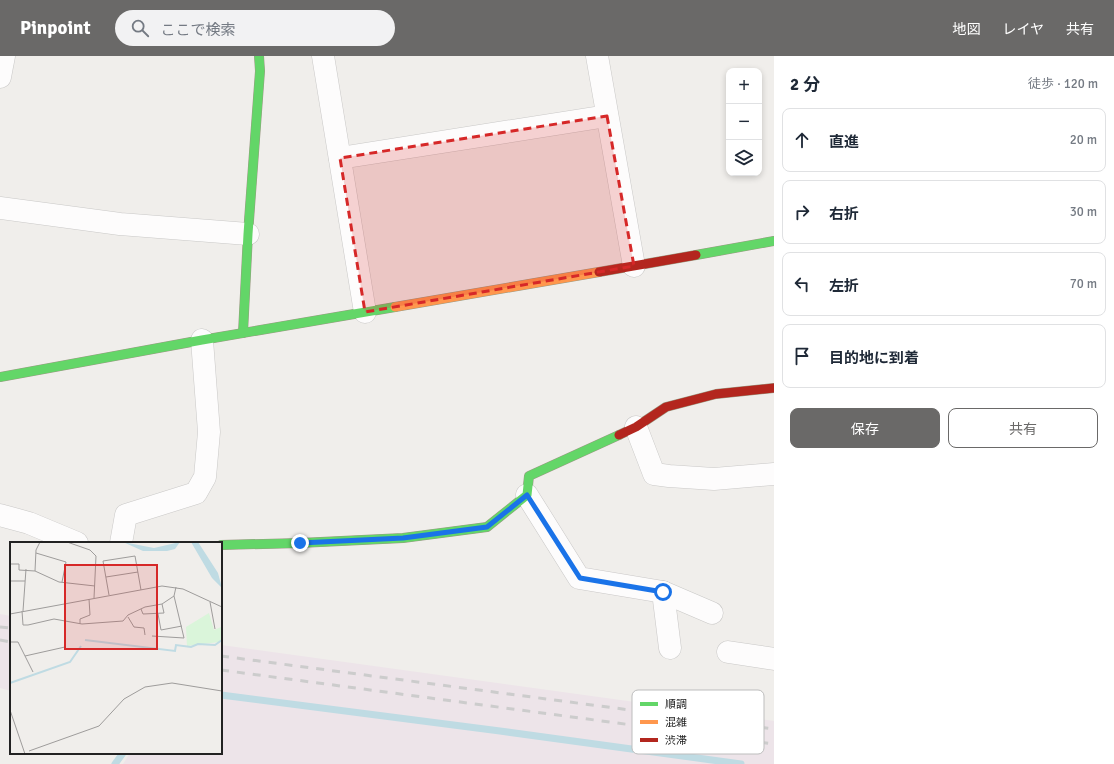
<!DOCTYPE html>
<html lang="ja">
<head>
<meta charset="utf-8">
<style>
	:root { --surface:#fff; --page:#f2f2f3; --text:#1f2937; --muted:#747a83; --line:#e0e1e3; --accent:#6a6968 }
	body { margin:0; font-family:Signika,"Noto Sans JP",sans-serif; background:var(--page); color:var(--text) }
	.controls { position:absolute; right:12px; top:12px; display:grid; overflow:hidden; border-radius:8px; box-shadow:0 2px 6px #0003 }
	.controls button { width:36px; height:36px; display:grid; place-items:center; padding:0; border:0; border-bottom:1px solid var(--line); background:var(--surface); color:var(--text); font:20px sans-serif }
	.stop { position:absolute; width:12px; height:12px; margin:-9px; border:3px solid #1a73e8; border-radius:50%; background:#fff }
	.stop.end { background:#1a73e8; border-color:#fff; box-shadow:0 1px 4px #0008 }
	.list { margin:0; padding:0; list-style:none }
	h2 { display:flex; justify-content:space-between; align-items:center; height:52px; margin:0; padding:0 16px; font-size:17px }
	h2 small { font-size:13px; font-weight:400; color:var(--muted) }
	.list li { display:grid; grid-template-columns:26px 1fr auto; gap:12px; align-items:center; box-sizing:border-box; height:64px; margin:0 8px 8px; padding:0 8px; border:1px solid var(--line); border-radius:8px }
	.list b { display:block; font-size:15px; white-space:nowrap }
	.list em { font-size:13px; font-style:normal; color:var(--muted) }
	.actions { display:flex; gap:8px; padding:12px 16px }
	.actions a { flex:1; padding:9px 0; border:1px solid var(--accent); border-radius:8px; text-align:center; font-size:14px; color:var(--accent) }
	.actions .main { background:var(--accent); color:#fff }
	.icon { flex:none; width:22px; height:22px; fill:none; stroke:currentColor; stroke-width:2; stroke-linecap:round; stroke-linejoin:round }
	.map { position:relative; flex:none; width:774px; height:708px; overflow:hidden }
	header { display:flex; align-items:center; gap:24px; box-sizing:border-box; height:56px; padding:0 20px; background:var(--accent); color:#fff }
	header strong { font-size:19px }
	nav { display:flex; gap:22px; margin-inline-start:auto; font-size:14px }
	.search { width:280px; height:36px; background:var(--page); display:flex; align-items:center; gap:10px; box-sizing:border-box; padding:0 14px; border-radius:22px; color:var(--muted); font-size:15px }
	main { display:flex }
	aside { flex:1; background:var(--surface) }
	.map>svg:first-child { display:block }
</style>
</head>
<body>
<header>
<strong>Pinpoint</strong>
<div class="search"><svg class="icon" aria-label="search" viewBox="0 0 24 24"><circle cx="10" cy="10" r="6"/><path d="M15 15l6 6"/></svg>ここで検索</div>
<nav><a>地図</a><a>レイヤ</a><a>共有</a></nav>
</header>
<main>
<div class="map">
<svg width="774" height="708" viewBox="0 0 774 708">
	<rect width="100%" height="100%" fill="#f0eeeb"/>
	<g fill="#ede4e9">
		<polygon points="0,558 11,560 11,635 0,632"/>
		<polygon points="221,589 774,665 774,708 123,708 130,697 221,697"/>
	</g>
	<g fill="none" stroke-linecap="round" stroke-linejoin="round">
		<g stroke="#bfdbe3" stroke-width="7">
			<polyline points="221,639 500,675 741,708"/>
			<polyline points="115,708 123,697"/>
		</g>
		<defs>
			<g id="street">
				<polyline points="323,0 365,256"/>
				<polyline points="597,0 634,210"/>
				<polyline points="0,21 4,0"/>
				<polyline points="340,102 607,60"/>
				<polyline points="0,152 120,168 248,178"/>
				<polyline points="636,371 654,418 669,420 714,423 774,418"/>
				<polyline points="527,439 579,522 663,536 670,592"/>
				<polyline points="0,459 29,467 77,487"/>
				<polyline points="121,487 126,459 196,437 205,421 209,376 202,284"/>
				<polyline points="663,536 712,557"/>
				<polyline points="728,596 774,603"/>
			</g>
			<g id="fast">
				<polyline points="696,199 774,185"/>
				<polyline points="243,277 248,178 260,15 259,0"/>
				<polyline points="0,321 202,284 395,251"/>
				<polyline points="221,489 300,487 403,482 487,471 527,439 529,420 619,379"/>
			</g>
			<polyline id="slow" points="395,251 599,216"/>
			<g id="jam">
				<polyline points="599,216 696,199"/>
				<polyline points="619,379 636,371 666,351 716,338 774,332"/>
			</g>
		</defs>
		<use href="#street" stroke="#c9c8c7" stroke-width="23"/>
		<use href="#fast" stroke="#999a82" stroke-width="10"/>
		<use href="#slow" stroke="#999a82" stroke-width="10"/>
		<use href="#jam" stroke="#999a82" stroke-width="10"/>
		<use href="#street" stroke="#fdfcfc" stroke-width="22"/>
		<use href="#fast" stroke="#63d668" stroke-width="9"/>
		<use href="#slow" stroke="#ff974d" stroke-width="9"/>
		<use href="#jam" stroke="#b3261e" stroke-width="9"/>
		<g stroke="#ccc" stroke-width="3" stroke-dasharray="8 8" stroke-linecap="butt">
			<polyline points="0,571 11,572"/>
			<polyline points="0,584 11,586"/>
			<polyline points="221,600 774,673"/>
			<polyline points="221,614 774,688"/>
		</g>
	</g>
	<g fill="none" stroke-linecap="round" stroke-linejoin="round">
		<polyline stroke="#1a73e8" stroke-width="5" points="300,487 403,482 487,471 527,439 580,522 663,536"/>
	</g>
	<path fill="#d62828" fill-opacity="0.2" stroke="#d62828" stroke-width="3" stroke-dasharray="8 5" stroke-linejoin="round" d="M607,60L634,210L365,256L340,102Z"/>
	<g transform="translate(10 486)">
		<rect width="212" height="212" fill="#f0eeeb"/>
		<path d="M199,71L204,88L211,85L212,96L209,100L177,104L176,85Z" fill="#daf5da"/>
		<path d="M113,0L144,6L170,0L165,7L157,9H133ZM181,0H188L208,31L212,46L202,36Z" fill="#bfdbe3"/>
		<path fill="none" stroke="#bfdbe3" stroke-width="2" d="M75,98L165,109L166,103L181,105L188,102L205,103L212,98M0,141L60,120L71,104"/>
		<path fill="none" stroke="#9e9c9b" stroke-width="1" d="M57,0L80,8L86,14L84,56M26,11L56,20L52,40M0,22H9V28L25,29L49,40L85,44M25,29L26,8L30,0M96,35L128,30M0,39H15M99,53L93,19L125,14L131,48M200,60L205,87M131,67L133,72L154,71L152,62M12,69L13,83H18L44,77L72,82L113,79L118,73L135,65L152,62L164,54L166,45M13,69L16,27M0,72L152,44L173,47L212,65M148,72L151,88L172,84M118,75L124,85L134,86L135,93M70,82V77L80,73L79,57M142,94L174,96L164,54M0,100H8L23,130M15,114L55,105M0,168L15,212M19,209L89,184L114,157L135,145L162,141L212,149M52,212H142"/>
		<path fill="#d62828" fill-opacity="0.15" stroke="#d62828" stroke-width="2" d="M55,23H147V107H55Z"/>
		<rect width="212" height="212" fill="none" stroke="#222" stroke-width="2"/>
	</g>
	<rect x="632" y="634" width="132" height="64" rx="6" fill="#fff" stroke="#bdbdbd" stroke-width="1"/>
	<rect x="640" y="646" width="18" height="4" fill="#63d668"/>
	<rect x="640" y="664" width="18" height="4" fill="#ff974d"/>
	<rect x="640" y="682" width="18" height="4" fill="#b3261e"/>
	<g font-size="11" fill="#222">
		<text x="665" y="652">順調</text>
		<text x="665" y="670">混雑</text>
		<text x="665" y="688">渋滞</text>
	</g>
</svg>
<div class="controls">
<button>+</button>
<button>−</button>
<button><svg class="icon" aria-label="layers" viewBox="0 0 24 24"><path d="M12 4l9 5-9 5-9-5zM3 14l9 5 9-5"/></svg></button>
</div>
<div class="stop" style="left:663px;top:536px"></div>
<div class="stop end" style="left:300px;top:487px"></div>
</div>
<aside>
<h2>2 分<small>徒歩 · 120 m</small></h2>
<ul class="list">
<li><svg class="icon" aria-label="ahead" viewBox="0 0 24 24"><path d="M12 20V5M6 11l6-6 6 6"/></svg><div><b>直進</b></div><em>20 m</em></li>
<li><svg class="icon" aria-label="right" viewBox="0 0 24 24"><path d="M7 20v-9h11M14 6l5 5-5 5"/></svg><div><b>右折</b></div><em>30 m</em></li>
<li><svg class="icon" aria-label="left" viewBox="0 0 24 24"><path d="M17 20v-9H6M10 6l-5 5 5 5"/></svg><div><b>左折</b></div><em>70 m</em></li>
<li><svg class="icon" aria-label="arrive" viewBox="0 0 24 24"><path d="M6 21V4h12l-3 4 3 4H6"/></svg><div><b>目的地に到着</b></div></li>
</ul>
<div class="actions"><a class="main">保存</a><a>共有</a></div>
</aside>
</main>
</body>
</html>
